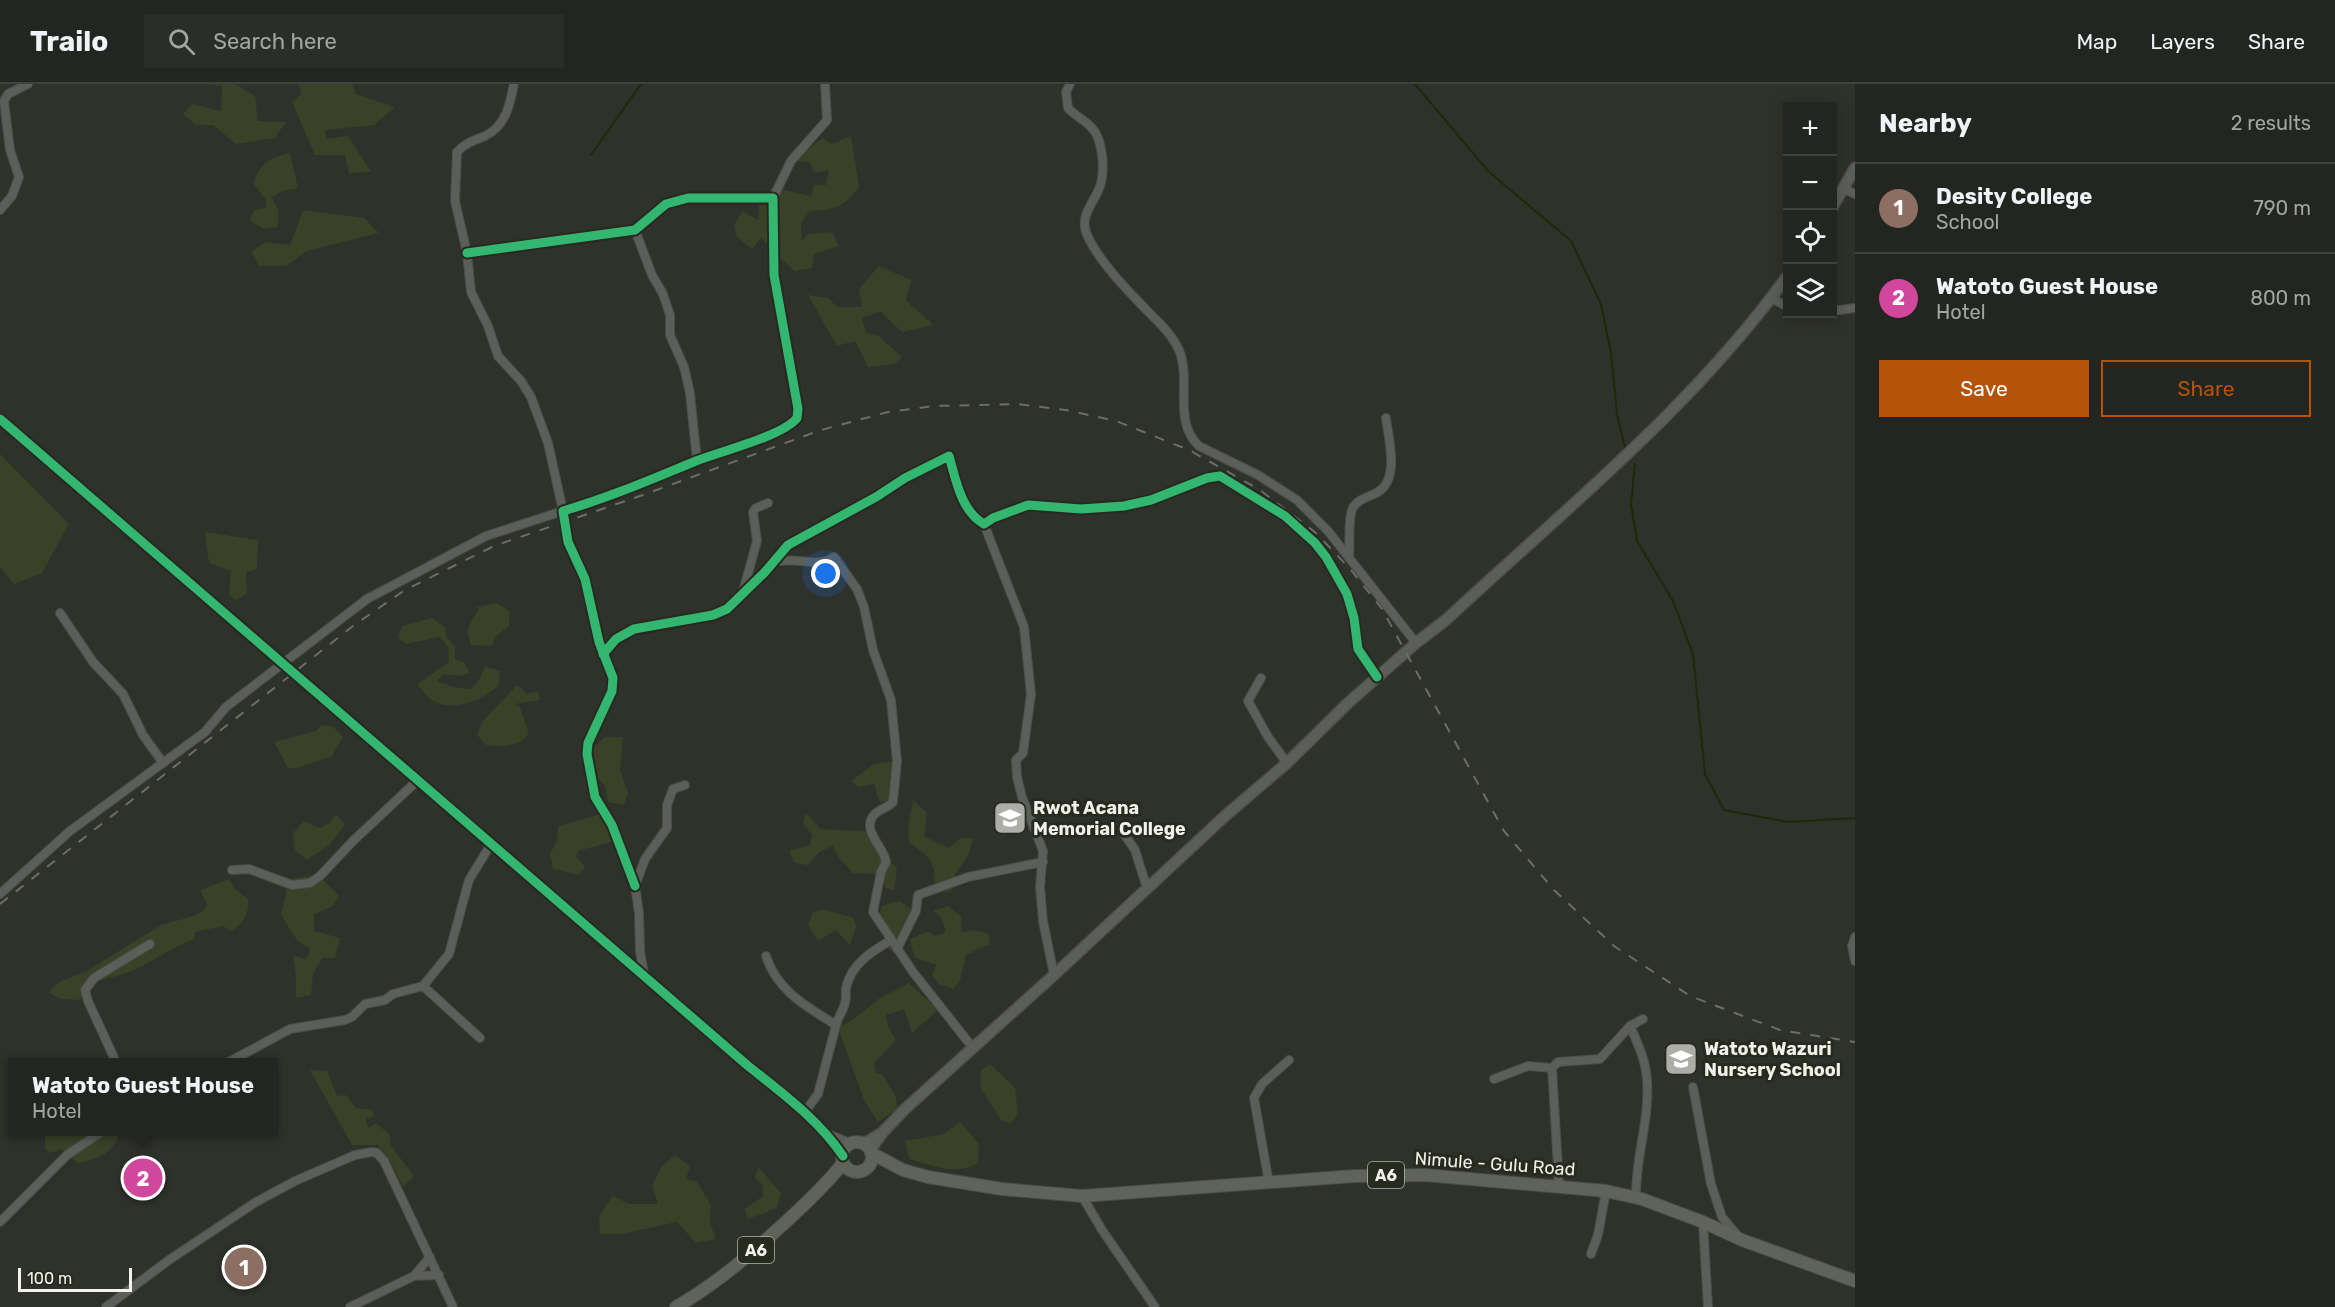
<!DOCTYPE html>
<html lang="en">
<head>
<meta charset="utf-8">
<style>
	:root { --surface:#232520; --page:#2b2d29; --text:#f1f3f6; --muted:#a3a5a5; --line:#40423e; --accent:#b45309 }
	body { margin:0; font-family:Rubik,sans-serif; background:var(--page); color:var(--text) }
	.controls { position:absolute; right:18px; top:18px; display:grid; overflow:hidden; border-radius:0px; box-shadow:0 3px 15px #0003 }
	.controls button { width:54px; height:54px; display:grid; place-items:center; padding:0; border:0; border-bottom:2px solid var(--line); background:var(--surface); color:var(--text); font:30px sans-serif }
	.scale { position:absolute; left:18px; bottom:15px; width:114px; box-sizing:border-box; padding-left:6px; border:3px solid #eff1ea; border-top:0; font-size:16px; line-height:21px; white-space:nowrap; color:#eff1ea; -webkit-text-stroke:4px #272a1f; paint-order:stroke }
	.you { position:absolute; left:826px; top:490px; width:21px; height:21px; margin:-15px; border:4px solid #fff; border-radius:50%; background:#1a73e8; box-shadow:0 0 0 9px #1a73e833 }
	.badge { display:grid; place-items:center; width:39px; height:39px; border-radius:50%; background:var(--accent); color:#fff; font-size:20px; font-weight:700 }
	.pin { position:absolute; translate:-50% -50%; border:3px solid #fff; box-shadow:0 2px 6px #0006 }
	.popup { position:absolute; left:8px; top:974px; width:270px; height:78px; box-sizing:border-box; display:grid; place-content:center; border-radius:0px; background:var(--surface); filter:drop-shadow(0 2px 4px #0005); font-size:20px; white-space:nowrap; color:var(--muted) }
	.popup b { font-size:22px; color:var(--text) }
	.popup::after { content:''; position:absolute; left:50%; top:100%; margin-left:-12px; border:12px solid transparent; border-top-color:var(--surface) }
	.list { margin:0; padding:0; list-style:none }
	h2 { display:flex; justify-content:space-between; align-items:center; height:78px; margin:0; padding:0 24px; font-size:26px }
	h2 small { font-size:20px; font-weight:400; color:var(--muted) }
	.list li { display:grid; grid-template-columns:39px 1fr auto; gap:18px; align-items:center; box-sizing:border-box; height:90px; padding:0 24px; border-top:2px solid var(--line) }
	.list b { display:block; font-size:22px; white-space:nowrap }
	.list p { margin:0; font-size:20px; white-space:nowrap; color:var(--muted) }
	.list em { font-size:20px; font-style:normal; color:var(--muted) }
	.actions { display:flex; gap:12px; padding:18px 24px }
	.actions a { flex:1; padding:14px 0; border:2px solid var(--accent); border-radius:0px; text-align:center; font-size:21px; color:var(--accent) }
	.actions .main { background:var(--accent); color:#fff }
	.icon { flex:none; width:33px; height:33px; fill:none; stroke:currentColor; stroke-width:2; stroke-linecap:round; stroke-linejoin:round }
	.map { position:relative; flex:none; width:1855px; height:1223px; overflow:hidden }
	header { display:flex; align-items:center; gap:36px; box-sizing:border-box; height:84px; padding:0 30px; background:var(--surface); border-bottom:2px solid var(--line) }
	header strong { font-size:28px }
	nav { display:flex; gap:33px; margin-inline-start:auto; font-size:21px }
	.search { width:420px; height:54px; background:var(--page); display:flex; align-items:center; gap:15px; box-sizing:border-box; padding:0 21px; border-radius:0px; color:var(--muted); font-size:22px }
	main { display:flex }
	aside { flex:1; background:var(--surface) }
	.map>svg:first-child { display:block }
</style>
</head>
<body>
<header>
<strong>Trailo</strong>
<div class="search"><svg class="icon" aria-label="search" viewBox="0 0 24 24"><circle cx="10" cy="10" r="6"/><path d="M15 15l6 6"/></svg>Search here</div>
<nav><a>Map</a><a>Layers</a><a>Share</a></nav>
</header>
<main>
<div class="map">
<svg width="1855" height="1223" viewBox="0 0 1855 1223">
	<rect width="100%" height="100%" fill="#2f312b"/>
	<g fill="#3a4127">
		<polygon points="203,0 235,0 255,12 258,37 286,38 275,54 236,60 213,41 196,41 183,30 192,20 221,27 222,2"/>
		<polygon points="299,0 352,0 356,10 395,23 374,41 325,46 326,55 348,52 371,88 349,89 345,71 315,71 292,18 301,10"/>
		<path d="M851,52L859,103C845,123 834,126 810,127L801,139L802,157L808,150L832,148L839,162L814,170L812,184L795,187C782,177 773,165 761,154L752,165L737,153L734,142L742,127L758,136L759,121H772L783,106L811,112L814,101H826L829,86L814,89L810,78L797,77L805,67L823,54L832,60Z"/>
		<path d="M290,69L298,104L282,107L272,114L279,127L278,143L264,145L250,137L254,126L266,124V116L253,99C262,78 268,74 290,69Z"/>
		<polygon points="303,126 364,134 379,149 307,167 286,182 259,182 251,168 265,158 290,161"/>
		<polygon points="879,182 911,196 906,217 934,241 902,248 880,227 862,234 866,249 879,252 902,273 894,280 868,283 855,257 837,262 808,211 828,214 837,223 862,223 859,205"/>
		<polygon points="0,370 69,440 42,489 14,500 0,483"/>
		<polygon points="205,448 258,456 257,485 246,488 247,510 235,516 229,511 231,487 209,479"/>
		<path d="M497,519L509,527V542L496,552L492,562L471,561C465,543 468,540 479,526L477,523Z"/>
		<path d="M432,534L446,544V553L455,562V575L464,578L470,589L461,592L444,590L437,597L454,603L471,605L479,596L485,582L500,587L498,602C482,617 449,630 429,614C425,610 421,604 417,600L449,578L448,563L440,553L406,560L398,554L402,542Z"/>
		<path d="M517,601L527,610L538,607L540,616L515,620L520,623L529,650C519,663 502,663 486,661L477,651L482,638Z"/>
		<polygon points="321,641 332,642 343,653 332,672 298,684 288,684 274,658 316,647"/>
		<polygon points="605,653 623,653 620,686 628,709 624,721 608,718 605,702 595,691 592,665"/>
		<polygon points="893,677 894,705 888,718 879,717 874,700 859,703 851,697 874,680"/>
		<path d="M913,716L927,729L924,752L949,764L961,754H973L969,770L956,789L951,809L935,806C935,775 932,776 909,758L908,746Z"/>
		<polygon points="805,729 821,745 878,748 884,773 897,784 894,806 886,804 880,790 853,789 839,774 833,762 819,768 808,781 795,779 789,767 810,761 812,751 803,739"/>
		<polygon points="336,730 345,741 329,761 307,776 295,766 293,749 304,737 320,744 331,738"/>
		<polygon points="601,730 614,757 578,767 576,772 585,783 579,791 553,785 550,770 557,757 558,742"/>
		<polygon points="319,791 339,812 332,823 314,830 314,847 340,854 335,874 322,874 313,890 311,911 296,914 296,891 293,872 306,875 311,866 297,856 281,831 289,795"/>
		<path d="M229,795L235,805L248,815C249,831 244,839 231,847L223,842L195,848L194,855C173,862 156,876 136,885C121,892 106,895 91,898L87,909L79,916L61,915L48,908L59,898L85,888L161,841L194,832L204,826L207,821L200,806Z"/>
		<polygon points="899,817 910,824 915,831 903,854 891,867 884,860 888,847 879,832 882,822"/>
		<polygon points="947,822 961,832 962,848 975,846 989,850 990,860 966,871 960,897 953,905 939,900 932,891 936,881 914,873 910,855 928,847 935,852 946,848 941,833 933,827"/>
		<polygon points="822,825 854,834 856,843 850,861 836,846 818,857 808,841 813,828"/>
		<polygon points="909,899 938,926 912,949 904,925 886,931 888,943 896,956 874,979 876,989 883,991 896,1013 897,1025 878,1038 864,1016 838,944 854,935 880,914"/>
		<polygon points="990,980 1015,1004 1018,1030 1010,1040 1001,1036 980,1003 981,986"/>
		<polygon points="310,986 327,987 337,1012 346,1011 356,1024 372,1026 375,1032 366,1035 368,1044 376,1039 390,1051 391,1062 414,1092 403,1103 392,1080 378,1061 352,1061"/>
		<path d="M960,1038L979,1060L978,1079C955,1092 933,1082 909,1075L905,1057L944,1050Z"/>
		<path d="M45,1048H119C116,1068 97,1076 78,1079L61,1065L50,1069L45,1064Z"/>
		<polygon points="675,1071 690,1082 686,1095 697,1098 711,1121 710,1139 716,1155 696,1159 677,1138 621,1150 600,1150 599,1132 613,1112 629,1120 658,1120 652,1102 661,1083"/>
		<polygon points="758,1083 781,1109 777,1124 748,1135 745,1125 763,1112 762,1101 755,1094"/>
	</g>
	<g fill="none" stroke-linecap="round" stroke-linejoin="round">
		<g stroke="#202807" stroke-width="2">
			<polyline points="1415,0 1488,87 1571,157 1601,220 1611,269 1617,330 1625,364"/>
			<polyline points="591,71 641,0"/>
			<polyline points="1635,380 1631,420 1637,457 1673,517 1693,570 1705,690 1724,726 1788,738 1855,734"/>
		</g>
		<defs>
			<g id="minor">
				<path d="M1070,0L1066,8L1068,24C1076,33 1088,37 1095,48C1103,61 1105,88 1100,102C1095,118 1080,130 1086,148C1094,170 1121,200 1138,217C1152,233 1170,246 1179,266C1192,297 1172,337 1199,362L1258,391L1297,416L1328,447L1416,559"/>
				<polyline points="1845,105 1855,110"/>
				<polyline points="773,114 791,77 827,36 825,0"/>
				<polyline points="0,126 12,112 19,93 10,66 4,17 8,10 28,0"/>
				<polyline points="635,146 652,191 663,210 670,231 670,251 684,283 690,309 697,377"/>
				<path d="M467,169L635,146L666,120L688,114H773L774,191L798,325L797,334C783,352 719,368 696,377C652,395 608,414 563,427L568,458L585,495L599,558L613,594L612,607L588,659L587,670L595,713L612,741L635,802"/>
				<polyline points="1771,214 1788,223"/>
				<polyline points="1832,227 1855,224"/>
				<polyline points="984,440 1024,543 1031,610 1023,669 1016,676 1017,693 1022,713 1043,767 1040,803 1043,837 1054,891"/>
				<path d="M1349,473C1350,461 1348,436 1352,426C1355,417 1365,414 1374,410C1401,399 1389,358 1386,334"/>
				<path d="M775,477C783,477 792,476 801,477C814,478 822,481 834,473L857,505L864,523L873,566L891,616L897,677L893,718C888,724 877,726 873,732C862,748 885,764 886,778L881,788L873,828L913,888L973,964"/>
				<polyline points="742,511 757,457 753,428 756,424 768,419"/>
				<polyline points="60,529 93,578 123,610 143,651 163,679"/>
				<path d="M603,570L616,555L634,545L713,531L727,525L764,489L788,461L876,413L905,394L949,372C956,396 961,427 984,440L993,434L1028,421L1081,425L1124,422L1151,416L1207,394L1220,392L1285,432L1315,459L1326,473L1347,510L1354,534L1358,565L1377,593"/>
				<polyline points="1261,594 1248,617 1268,653 1287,679"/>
				<polyline points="1120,744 1135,766 1147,804"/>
				<polyline points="232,786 249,785 292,801 310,799 320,792 353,757 417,697"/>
				<path d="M0,810L70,747L205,648L226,623L367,515L486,452L563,427L548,359L531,313L521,297L498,272L488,242L471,208L467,169L455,117L457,68C465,59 475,56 485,52C506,42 510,20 514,0"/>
				<polyline points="1855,853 1852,862 1855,877"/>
				<polyline points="897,865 916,827 918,811 968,793 1043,778"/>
				<path d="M766,872C777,907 807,923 836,941L818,1010L805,1028"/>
				<polyline points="644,890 640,867 639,829 635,802 645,775 667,744 667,721 673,705 685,701"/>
				<polyline points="423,902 480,954"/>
				<path d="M836,941C838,933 843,927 845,919C847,914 845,909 846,904C851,880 871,868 891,856"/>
				<path d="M1630,942C1638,960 1646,977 1647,996C1650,1036 1635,1074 1636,1114"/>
				<polyline points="116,978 88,917 85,906 94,894 150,860"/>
				<polyline points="229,978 290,945 345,936 352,933 365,920 385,916 393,910 423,902 449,870 469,796 491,760"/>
				<polyline points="1494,995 1528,982 1552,984"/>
				<polyline points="1693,1003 1711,1100 1722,1133 1738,1152"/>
				<polyline points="1269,1099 1254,1014 1262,1000 1289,976"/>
				<polyline points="1559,1101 1552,984 1558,978 1600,975 1630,942 1643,935"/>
				<polyline points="1082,1112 1102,1146 1155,1223"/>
				<polyline points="0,1138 67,1071 101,1048"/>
				<polyline points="1703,1138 1708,1223"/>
				<polyline points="1591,1170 1598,1151 1606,1107"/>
				<polyline points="414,1192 430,1173"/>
				<polyline points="106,1223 169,1176 256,1118 295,1097 355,1071 372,1068 377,1069 384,1077 453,1223"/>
				<polyline points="350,1223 414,1192 439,1191"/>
			</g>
			<g id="tertiary">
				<path d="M0,335L747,981C782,1009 818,1035 843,1072"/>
				<polyline points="829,1051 851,1060"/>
			</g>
			<g id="secondary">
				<polyline points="1832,124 1855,84"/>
				<polyline points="863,1060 880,1050"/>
				<path d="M870,1066L883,1048L905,1025L1054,891L1225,732L1287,679L1348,619L1416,559L1447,535C1565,425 1693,323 1788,191"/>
			</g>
			<g id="primary">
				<circle cx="857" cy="1073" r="15"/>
				<polyline points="871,1069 903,1086 928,1093 1002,1105 1082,1112 1355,1092 1425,1091 1606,1107 1642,1115 1703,1138 1742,1156 1855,1197"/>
				<path d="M676,1223C718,1199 753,1168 789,1135C808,1117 827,1100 843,1079"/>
			</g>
		</defs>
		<use href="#minor" stroke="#4b4c47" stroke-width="10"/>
		<use href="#tertiary" stroke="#4b4c47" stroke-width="11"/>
		<use href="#secondary" stroke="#4b4c47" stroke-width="13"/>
		<use href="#primary" stroke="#4b4c47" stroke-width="14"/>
		<use href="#minor" stroke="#5c5e59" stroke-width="8"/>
		<use href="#tertiary" stroke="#5c5e59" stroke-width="9"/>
		<use href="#secondary" stroke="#5c5e59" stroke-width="10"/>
		<use href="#primary" stroke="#60635a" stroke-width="12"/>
		<polyline stroke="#6c6d6a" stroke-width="2" stroke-dasharray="10 10" stroke-linecap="butt" points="0,820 353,542 405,506 494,462 640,412 821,346 888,328 934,322 1017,320 1066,326 1116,337 1189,366 1260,406 1316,449 1351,486 1382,525 1504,747 1554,806 1614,862 1690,912 1780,946 1855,958"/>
		<defs>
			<g id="cycleway">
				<path d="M467,169L635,146L666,120L688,114H773L774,191L798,325L797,334C783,352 719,368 696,377C652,395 608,414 563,427L568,458L585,495L599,558L613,594L612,607L588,659L587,670L595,713L612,741L635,802"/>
				<path d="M0,335L747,981C782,1009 818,1035 843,1072"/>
				<path d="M603,570L616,555L634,545L713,531L727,525L764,489L788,461L876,413L905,394L949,372C956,396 961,427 984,440L993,434L1028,421L1081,425L1124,422L1151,416L1207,394L1220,392L1285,432L1315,459L1326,473L1347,510L1354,534L1358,565L1377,593"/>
			</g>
		</defs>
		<use href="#cycleway" stroke="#272a1f" stroke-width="13"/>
		<use href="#cycleway" stroke="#33b770" stroke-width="9"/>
	</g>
	<defs>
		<symbol id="school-square" viewBox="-11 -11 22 22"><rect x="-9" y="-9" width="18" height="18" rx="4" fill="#acaea7" stroke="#272a1f"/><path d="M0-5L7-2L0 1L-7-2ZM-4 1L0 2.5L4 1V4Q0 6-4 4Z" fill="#fff"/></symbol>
	</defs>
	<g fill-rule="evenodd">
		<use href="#school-square" x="991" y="715" width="38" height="38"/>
		<use href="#school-square" x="1662" y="956" width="38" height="38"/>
	</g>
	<g text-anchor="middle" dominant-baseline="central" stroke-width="6" stroke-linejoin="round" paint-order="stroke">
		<g fill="#272a1f" stroke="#b3b5ad" stroke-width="1.5">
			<rect x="1368" y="1078" width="36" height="26" rx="4.5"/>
			<rect x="738" y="1153" width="36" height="26" rx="4.5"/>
		</g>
		<g font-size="16" font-weight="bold" fill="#eff1ea">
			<text x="1386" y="1091">A6</text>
			<text x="756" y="1166">A6</text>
		</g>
		<g font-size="18" font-weight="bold" fill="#eff1ea" stroke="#272a1f" text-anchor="start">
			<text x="1033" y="724">Rwot Acana<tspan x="1033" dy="21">Memorial College</tspan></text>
			<text x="1704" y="965">Watoto Wazuri<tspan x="1704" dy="21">Nursery School</tspan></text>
		</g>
		<g font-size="18" fill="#eff1ea" stroke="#272a1f">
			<text transform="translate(1495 1080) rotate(4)">Nimule - Gulu Road</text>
		</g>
	</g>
</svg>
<div class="controls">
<button>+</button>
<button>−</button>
<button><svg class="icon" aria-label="locate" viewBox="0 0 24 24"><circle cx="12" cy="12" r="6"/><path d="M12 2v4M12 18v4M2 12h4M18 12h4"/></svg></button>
<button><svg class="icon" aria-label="layers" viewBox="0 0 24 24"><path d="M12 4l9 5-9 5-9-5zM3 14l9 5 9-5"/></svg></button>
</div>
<div class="scale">100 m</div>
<div class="you"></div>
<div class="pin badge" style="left:244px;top:1183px;background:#8d6e63">1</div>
<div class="pin badge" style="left:143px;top:1094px;background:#d1479c">2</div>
<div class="popup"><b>Watoto Guest House</b>Hotel</div>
</div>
<aside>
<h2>Nearby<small>2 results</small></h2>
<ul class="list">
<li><span class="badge" style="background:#8d6e63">1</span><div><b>Desity College</b><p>School</p></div><em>790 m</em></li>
<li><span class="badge" style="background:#d1479c">2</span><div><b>Watoto Guest House</b><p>Hotel</p></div><em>800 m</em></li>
</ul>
<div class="actions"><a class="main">Save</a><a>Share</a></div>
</aside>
</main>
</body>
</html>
